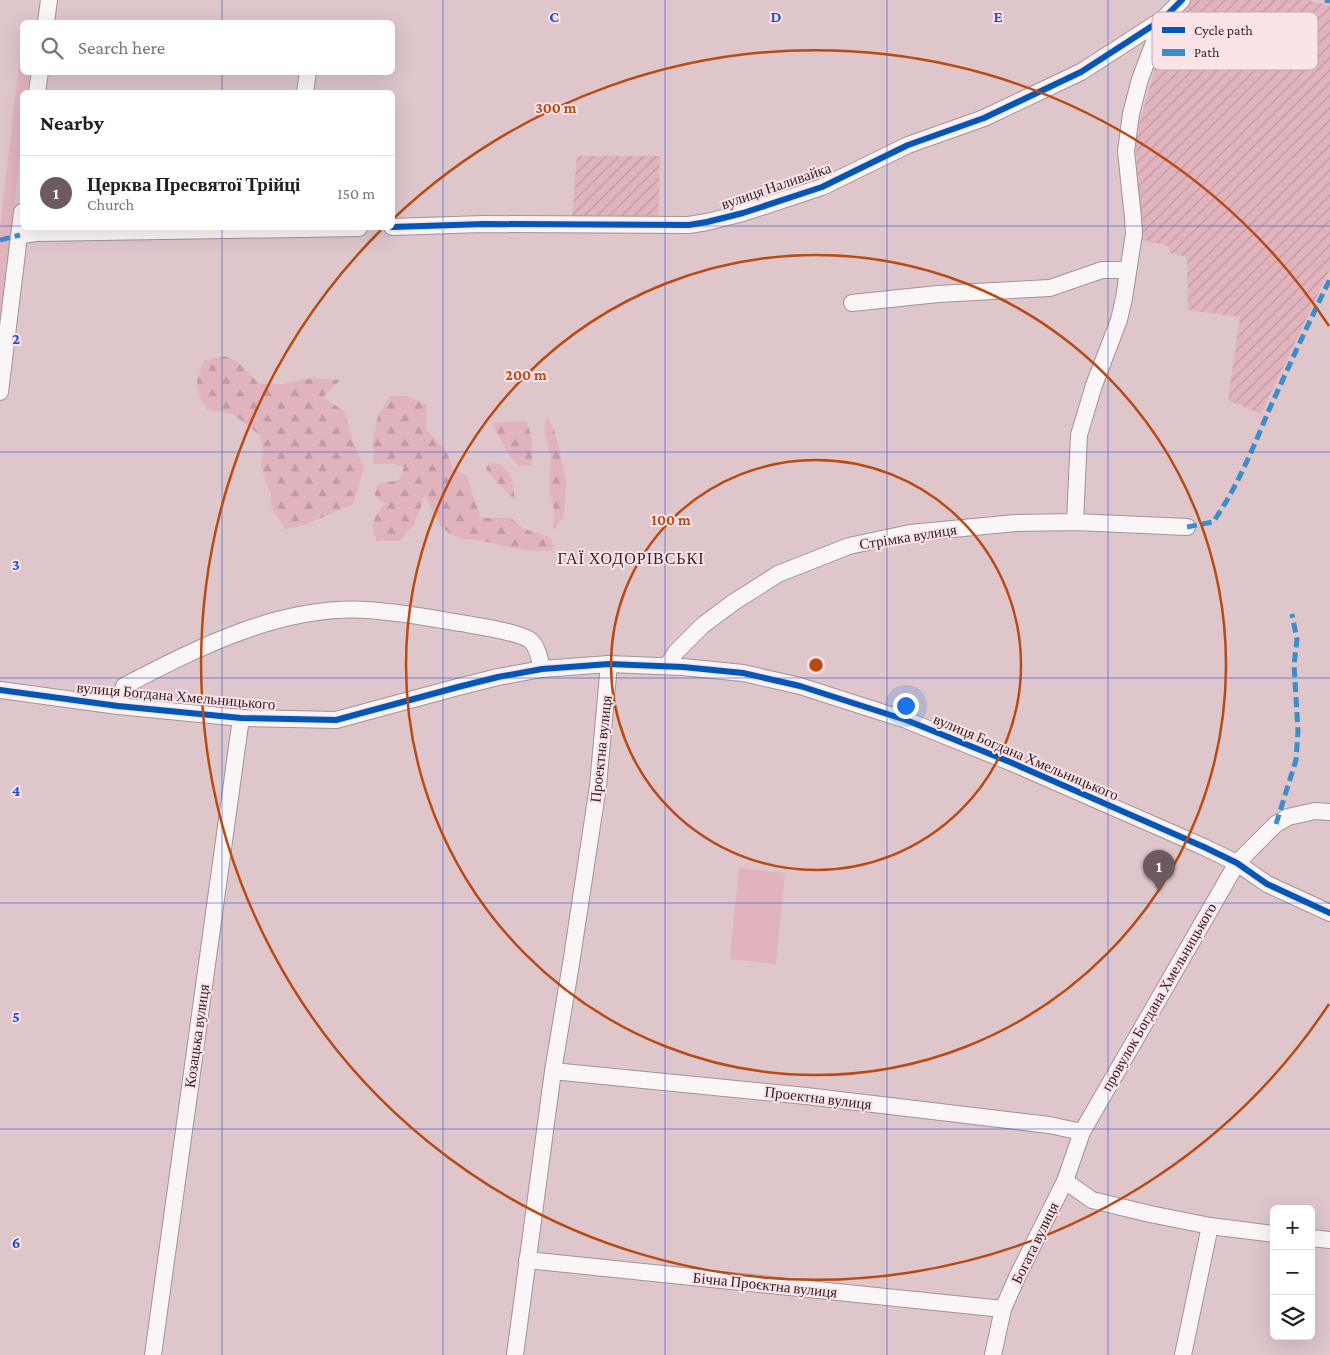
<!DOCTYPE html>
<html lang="en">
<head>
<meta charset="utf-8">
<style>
	:root { --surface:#fff; --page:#f2f2f2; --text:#202124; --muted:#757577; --line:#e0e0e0; --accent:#6d595e }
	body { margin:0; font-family:"Crimson Pro",serif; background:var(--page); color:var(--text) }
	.controls { position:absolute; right:15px; bottom:15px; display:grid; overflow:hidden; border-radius:8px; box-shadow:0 5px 20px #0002 }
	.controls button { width:45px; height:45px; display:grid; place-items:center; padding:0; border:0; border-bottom:1px solid var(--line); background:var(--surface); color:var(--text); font:25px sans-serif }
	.you { position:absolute; left:905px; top:705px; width:18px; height:18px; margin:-12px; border:4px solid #fff; border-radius:50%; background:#1a73e8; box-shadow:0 0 0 8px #1a73e833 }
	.badge { display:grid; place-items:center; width:32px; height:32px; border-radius:50%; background:var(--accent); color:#fff; font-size:16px; font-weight:700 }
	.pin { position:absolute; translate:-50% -41px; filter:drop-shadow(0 1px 2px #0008) }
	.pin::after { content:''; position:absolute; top:26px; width:18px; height:15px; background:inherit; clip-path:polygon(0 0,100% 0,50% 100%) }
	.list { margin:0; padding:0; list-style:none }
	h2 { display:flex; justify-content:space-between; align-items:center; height:65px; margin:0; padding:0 20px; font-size:21px }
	h2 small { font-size:16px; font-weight:400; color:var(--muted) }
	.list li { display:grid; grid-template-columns:32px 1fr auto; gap:15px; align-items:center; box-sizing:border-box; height:75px; padding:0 20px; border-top:1px solid var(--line) }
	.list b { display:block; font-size:19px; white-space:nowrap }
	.list p { margin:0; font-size:16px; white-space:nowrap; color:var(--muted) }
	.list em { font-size:16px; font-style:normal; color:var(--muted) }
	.icon { flex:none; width:28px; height:28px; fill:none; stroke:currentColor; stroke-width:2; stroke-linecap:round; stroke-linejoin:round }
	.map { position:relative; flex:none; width:1330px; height:1355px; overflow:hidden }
	.search { position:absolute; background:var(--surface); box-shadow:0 5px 20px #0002; left:20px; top:20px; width:375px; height:55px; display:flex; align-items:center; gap:12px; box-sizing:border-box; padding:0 18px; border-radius:8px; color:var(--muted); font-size:19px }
	.panel { position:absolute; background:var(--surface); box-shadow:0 5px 20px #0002; left:20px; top:90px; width:375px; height:140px; border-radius:8px }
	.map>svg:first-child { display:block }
</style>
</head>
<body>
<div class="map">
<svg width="1330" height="1355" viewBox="0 0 1330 1355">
	<defs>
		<pattern id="forest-firs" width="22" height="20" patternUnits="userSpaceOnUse" patternTransform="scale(1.25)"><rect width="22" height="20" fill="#e1b3bd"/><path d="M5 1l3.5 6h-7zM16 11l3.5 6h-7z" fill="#c19aa2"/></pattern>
		<pattern id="garden-furrows" width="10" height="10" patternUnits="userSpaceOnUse" patternTransform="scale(1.25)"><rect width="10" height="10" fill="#e1b3bd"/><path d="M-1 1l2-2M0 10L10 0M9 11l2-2" fill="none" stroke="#c19aa2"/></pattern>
	</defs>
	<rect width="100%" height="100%" fill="#dec6cb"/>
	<g fill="#e1b3bd">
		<polygon points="22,38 22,72 30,73 28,92 22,92 22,137 0,337 0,228"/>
		<polygon points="739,868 785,873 776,964 730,959"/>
	</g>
	<g fill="url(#forest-firs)">
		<path d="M224,356L237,361L259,384H284L312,378L340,380L323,397L345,412L354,445L364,468L353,504L299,527L285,529L271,506V492L267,485L261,465L263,449L261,436L233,414L207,409C193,389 195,383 204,361Z"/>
		<path d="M390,396H406L427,405L426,430L445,449L454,470L466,475L481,518H511L522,528L551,538L554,550C526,553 509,547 482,541C474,539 460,540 452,535C437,526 432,509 425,495L415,523L400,541H377C370,524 373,517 385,504L375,495L377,484L399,480L404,467L394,464H373V442L378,416Z"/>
		<polygon points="547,418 553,427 559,447 566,483 564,517 553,530 554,511 549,487 551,458 544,429"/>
		<polygon points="526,421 532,438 532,465 519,466 507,452 492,423"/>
		<polygon points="489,463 501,464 512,479 515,501 488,472 486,469"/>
	</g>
	<g fill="url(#garden-furrows)">
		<polygon points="1192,0 1308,0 1330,6 1330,269 1261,414 1228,400 1240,317 1188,310 1187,257 1169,253 1169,246 1138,239 1136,136 1162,43 1170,21"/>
		<polygon points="577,156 660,156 658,221 572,219"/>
	</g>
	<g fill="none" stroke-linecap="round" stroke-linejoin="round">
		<defs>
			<g id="minor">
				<polyline points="46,22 49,0"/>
				<polyline points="37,92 40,72"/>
				<polyline points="305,92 308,72"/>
				<polyline points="392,227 484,224 689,225 707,222 743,213 822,187 908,145 984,118 1081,72 1163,19 1182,0"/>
				<polyline points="20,235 37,233 359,228"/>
				<polyline points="852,303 938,294 1050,288 1102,270 1128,270"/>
				<polyline points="0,392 22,212"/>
				<polyline points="1075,522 1079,435 1094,385 1119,320 1124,298 1134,234 1133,218 1126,151 1131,114 1140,79 1163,19"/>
				<polyline points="667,666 676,652 703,625 734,602 778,574 849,546 910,533 1016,523 1075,522 1187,527"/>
				<polyline points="0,690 118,706 241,718 336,720 458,687 498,677 542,669 609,664 683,667 743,673 800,686 906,720 1010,762 1204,847 1237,863 1267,884 1330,913"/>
				<path d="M118,706L124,686C199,647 281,605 367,610C399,612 430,618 461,623C476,626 521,632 531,641C538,648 540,660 542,669"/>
				<polyline points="553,1071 571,964 598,786 609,664"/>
				<polyline points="1065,1181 1092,1200 1150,1214 1210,1226 1274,1234"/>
				<polyline points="1311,1238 1330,1240"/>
				<polyline points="527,1260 1003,1309"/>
				<polyline points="153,1355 241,718"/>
				<polyline points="515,1355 553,1071 806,1096 1049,1125 1082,1132"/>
				<polyline points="993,1355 1003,1309 1018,1275 1065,1181 1082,1132 1237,863 1276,824 1288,817 1315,811 1330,812"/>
				<polyline points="1183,1355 1210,1226"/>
			</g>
		</defs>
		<use href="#minor" stroke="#a49296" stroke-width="18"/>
		<use href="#minor" stroke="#faf6f7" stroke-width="16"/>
		<g stroke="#3c8dcb" stroke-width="5" stroke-dasharray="10 5" stroke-linecap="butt">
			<polyline points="1325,0 1330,1"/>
			<polyline points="0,240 20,235"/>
			<path d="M1187,527L1213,522C1237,488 1253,448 1269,410C1289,366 1309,322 1330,279"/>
			<polyline points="1276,824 1296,760 1298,731 1294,665 1297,640 1292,614"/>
		</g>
		<defs>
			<g id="cycleway">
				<polyline points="392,227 484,224 689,225 707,222 743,213 822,187 908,145 984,118 1081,72 1163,19 1182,0"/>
				<polyline points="0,690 118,706 241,718 336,720 458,687 498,677 542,669 609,664 683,667 743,673 800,686 906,720 1010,762 1204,847 1237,863 1267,884 1330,913"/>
			</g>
		</defs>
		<use href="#cycleway" stroke="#fbe3e8" stroke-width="9"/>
		<use href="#cycleway" stroke="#0057b8" stroke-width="6"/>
	</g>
	<path fill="none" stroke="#1d4ed8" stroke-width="1" stroke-opacity="0.55" d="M222,0V22M443,0V1355M665,0V1355M887,0V1355M1108,0V1355M222,72V92M0,226H22M392,226H1330M222,228V1355M0,452H1330M0,678H1330M0,903H1330M0,1129H1330"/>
	<g fill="none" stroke="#ba4a12" stroke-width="2.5">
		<circle cx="816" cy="665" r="205"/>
		<circle cx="816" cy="665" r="410"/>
		<path d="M1329 1004A615 615 0 1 1 381 230M393 219A615 615 0 0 1 1329 326"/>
	</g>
	<g text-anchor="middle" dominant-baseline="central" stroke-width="4" stroke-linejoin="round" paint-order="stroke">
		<g font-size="15" fill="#301f23" stroke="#fbe3e8">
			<text transform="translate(776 186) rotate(-19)">вулиця Наливайка</text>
			<text transform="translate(908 537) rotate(-9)">Стрімка вулиця</text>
			<text transform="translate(176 696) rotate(5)">вулиця Богдана Хмельницького</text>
			<text transform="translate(601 749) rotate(-84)">Проектна вулиця</text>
			<text transform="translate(1026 757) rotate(23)">вулиця Богдана Хмельницького</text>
			<text transform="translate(1159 997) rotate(-60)">провулок Богдана Хмельницького</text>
			<text transform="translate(197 1036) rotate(-82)">Козацька вулиця</text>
			<text transform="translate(818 1098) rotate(7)">Проектна вулиця</text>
			<text transform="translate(1035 1243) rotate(-64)">Богата вулиця</text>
			<text transform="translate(765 1285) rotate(6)">Бічна Проєктна вулиця</text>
		</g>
		<g font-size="16" letter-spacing="1" fill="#301f23" stroke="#fbe3e8">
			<text x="631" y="558">ГАЇ ХОДОРІВСЬКІ</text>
		</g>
	</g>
	<rect x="1152" y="12" width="166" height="58" rx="8" fill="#fbe3e8" stroke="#bea8ad" stroke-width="1"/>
	<rect x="1162" y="27" width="23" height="6" fill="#0057b8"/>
	<rect x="1162" y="49" width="23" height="7" fill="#3c8dcb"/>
	<g font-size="14" fill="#301f23">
		<text x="1194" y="35">Cycle path</text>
		<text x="1194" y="57">Path</text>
	</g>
	<g font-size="16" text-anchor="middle" font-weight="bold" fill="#1d4ed8" stroke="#fbe3e8" stroke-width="4" stroke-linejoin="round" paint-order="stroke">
		<text x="554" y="22">C</text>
		<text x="776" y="22">D</text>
		<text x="998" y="22">E</text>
		<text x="16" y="344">2</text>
		<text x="16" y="570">3</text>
		<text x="16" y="796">4</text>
		<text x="16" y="1022">5</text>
		<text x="16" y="1248">6</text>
	</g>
	<circle cx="816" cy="665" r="8" fill="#ba4a12" stroke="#fbe3e8" stroke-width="2.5"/>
	<g font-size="15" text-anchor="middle" font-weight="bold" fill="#ba4a12" stroke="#fbe3e8" stroke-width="4" stroke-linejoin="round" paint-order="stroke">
		<text x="556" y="113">300 m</text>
		<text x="526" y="380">200 m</text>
		<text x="671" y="525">100 m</text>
	</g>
</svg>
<div class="controls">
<button>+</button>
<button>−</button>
<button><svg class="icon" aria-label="layers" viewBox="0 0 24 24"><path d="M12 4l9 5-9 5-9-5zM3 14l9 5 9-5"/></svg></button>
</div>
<div class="you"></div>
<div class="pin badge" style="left:1159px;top:891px">1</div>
<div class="search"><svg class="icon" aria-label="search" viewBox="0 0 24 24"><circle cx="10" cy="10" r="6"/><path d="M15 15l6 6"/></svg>Search here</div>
<section class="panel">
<h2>Nearby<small></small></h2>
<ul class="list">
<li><span class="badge">1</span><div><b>Церква Пресвятої Трійці</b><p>Church</p></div><em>150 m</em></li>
</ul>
</section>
</div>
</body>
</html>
